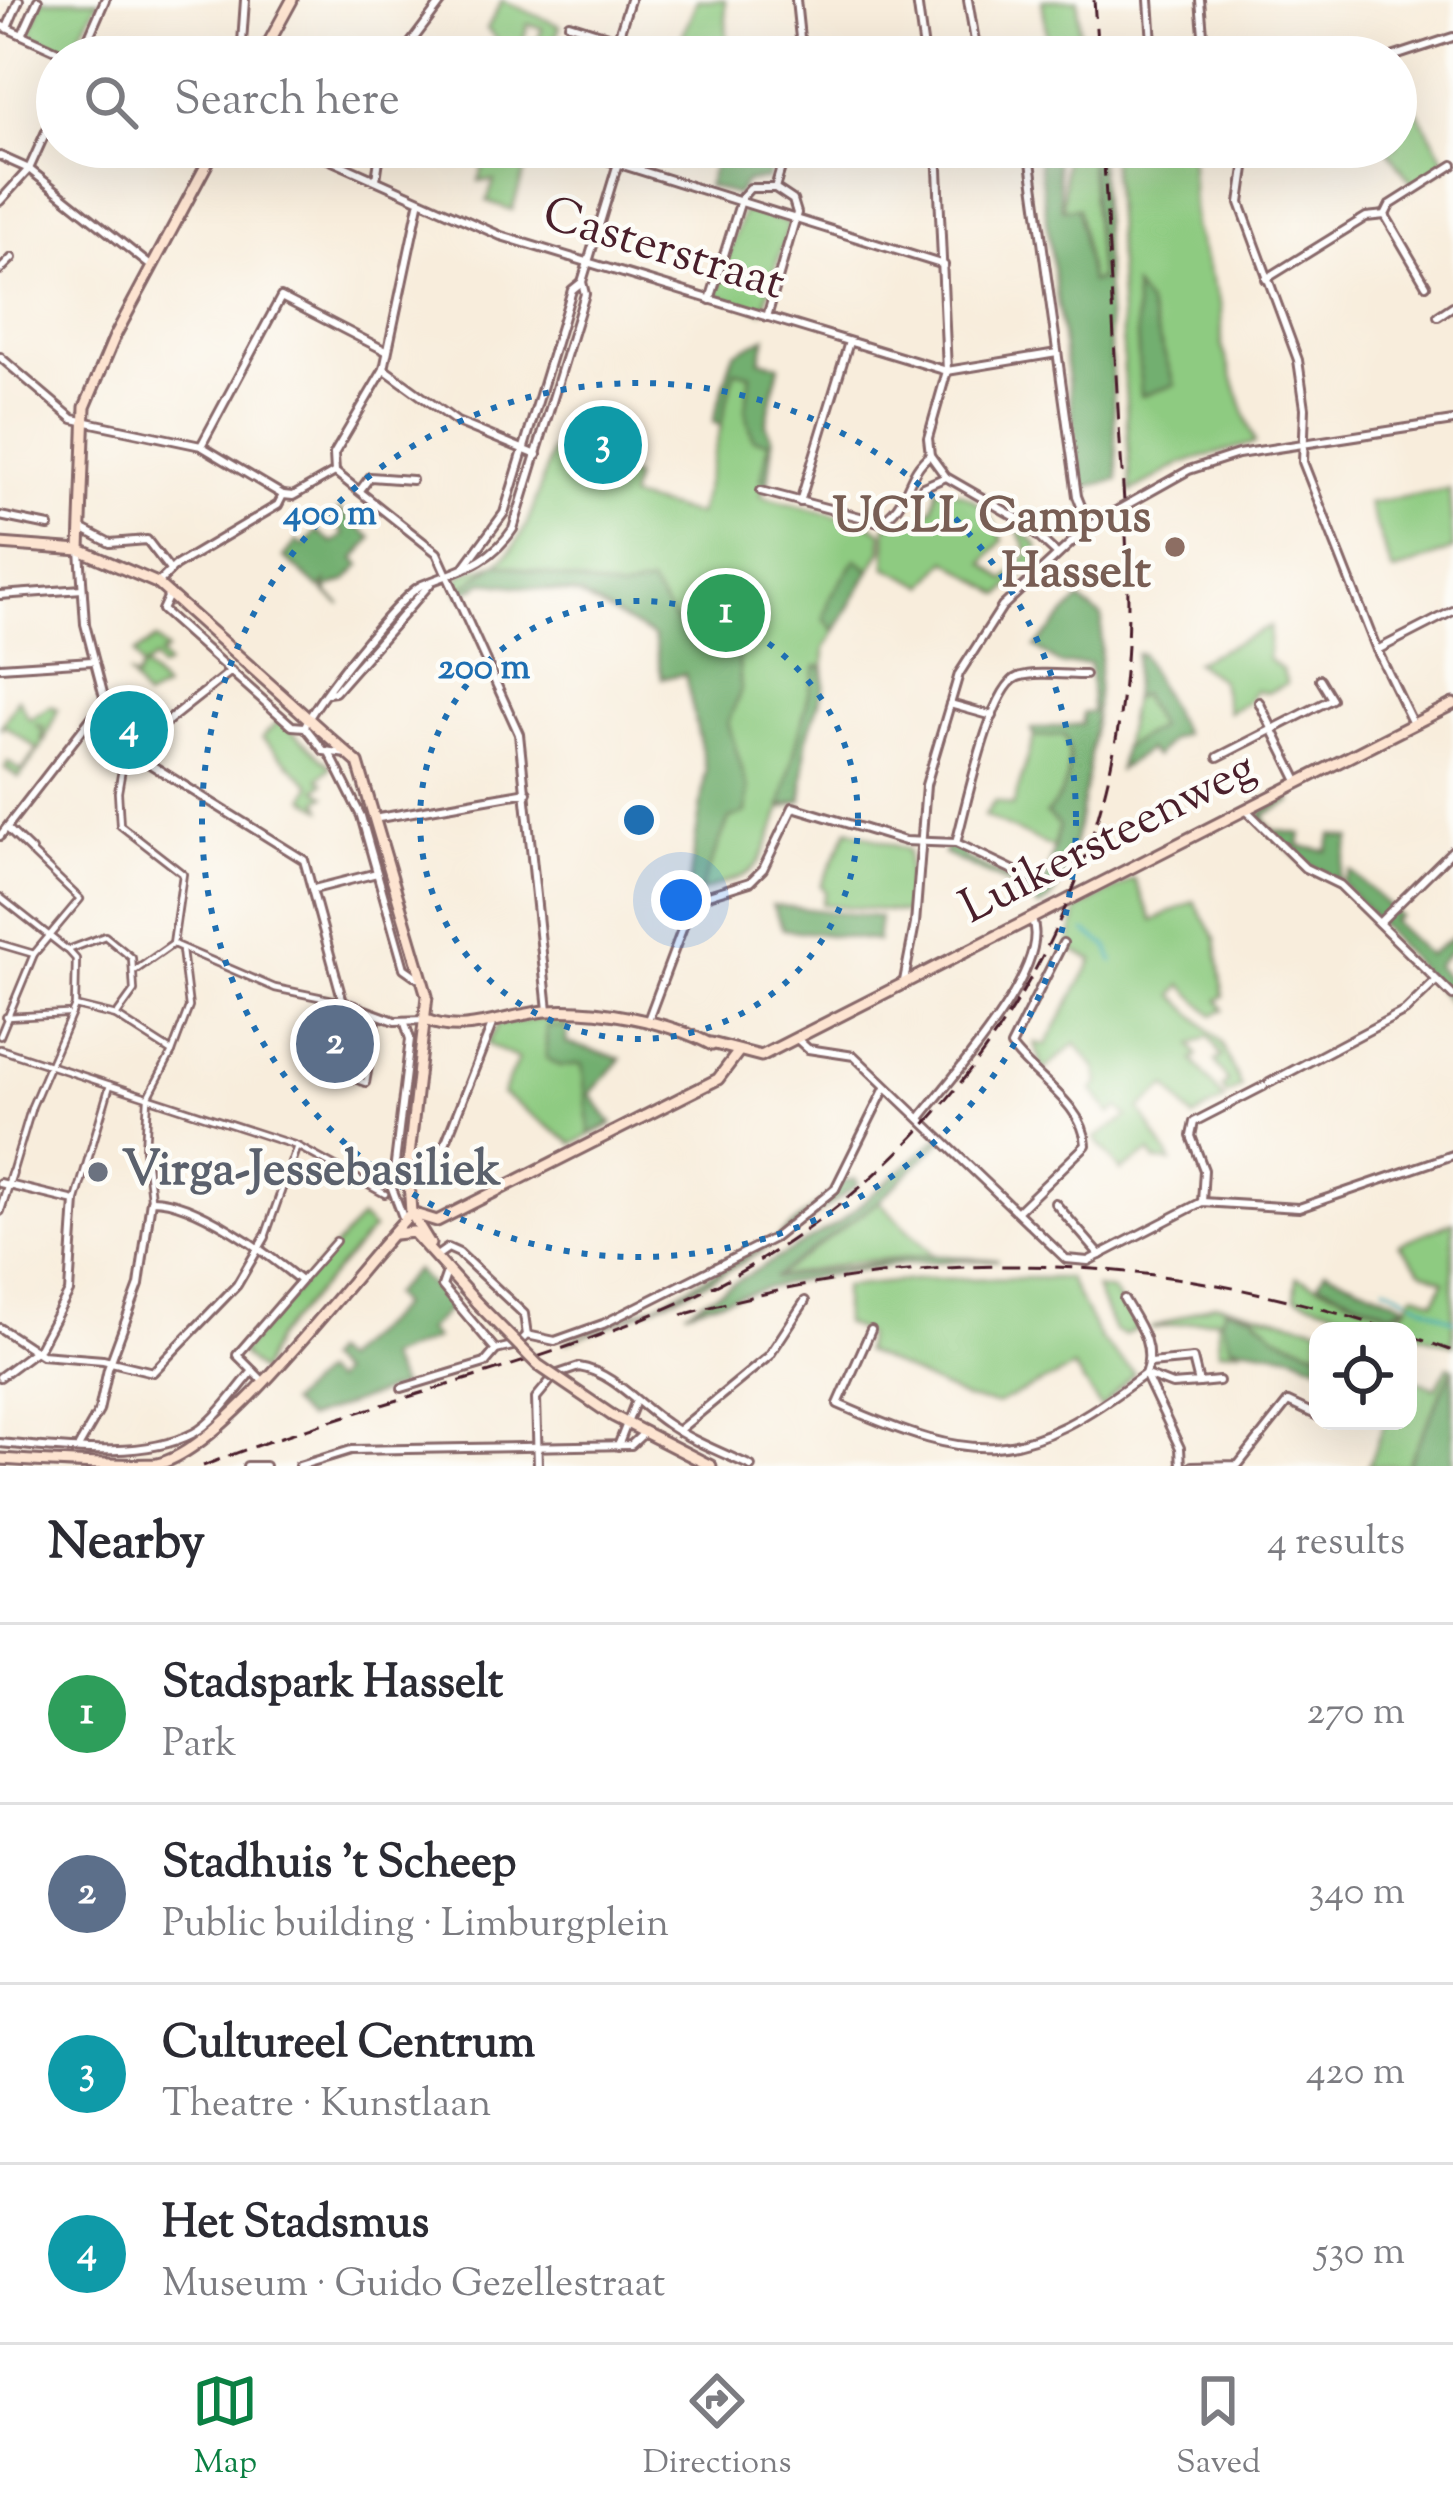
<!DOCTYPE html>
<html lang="en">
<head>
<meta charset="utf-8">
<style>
	:root { --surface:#fff; --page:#f7f7f7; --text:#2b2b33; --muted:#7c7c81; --line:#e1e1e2; --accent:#0b8043 }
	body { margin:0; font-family:"Sorts Mill Goudy",serif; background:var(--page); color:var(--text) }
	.controls { position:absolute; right:36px; bottom:36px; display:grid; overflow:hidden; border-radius:24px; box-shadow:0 12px 48px #0002 }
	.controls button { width:108px; height:108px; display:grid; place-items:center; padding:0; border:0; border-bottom:3px solid var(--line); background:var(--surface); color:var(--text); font:60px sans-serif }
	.you { position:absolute; left:681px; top:900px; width:42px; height:42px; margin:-30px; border:9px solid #fff; border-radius:50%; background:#1a73e8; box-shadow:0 0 0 18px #1a73e833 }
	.badge { display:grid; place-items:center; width:78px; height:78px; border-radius:50%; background:var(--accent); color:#fff; font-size:39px; font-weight:700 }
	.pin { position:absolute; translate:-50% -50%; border:6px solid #fff; box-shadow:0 3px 12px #0006 }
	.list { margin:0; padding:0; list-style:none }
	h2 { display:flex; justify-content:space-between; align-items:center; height:156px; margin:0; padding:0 48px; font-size:51px }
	h2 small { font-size:39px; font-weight:400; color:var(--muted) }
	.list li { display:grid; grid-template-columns:78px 1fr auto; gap:36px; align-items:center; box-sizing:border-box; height:180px; padding:0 48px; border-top:3px solid var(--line) }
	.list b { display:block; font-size:45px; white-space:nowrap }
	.list p { margin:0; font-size:39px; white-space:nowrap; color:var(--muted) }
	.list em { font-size:39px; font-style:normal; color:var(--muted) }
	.icon { flex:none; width:66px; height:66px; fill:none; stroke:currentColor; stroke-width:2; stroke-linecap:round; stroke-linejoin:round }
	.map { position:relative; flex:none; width:1453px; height:1466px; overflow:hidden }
	.search { position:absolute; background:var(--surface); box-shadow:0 12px 48px #0002; left:36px; right:36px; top:36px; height:132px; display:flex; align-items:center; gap:30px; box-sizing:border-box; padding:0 42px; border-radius:66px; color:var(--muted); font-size:45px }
	.sheet { height:876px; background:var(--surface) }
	nav { display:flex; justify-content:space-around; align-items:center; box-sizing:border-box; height:168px; border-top:3px solid var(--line); background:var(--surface); font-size:33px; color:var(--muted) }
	nav a { display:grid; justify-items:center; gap:6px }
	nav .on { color:var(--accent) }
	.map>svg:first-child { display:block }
</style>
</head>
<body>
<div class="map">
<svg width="1453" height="1466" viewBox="0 0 1453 1466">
	<rect width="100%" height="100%" fill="#fdfcf7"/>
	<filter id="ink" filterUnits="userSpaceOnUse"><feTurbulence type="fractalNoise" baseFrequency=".00833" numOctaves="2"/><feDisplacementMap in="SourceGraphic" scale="24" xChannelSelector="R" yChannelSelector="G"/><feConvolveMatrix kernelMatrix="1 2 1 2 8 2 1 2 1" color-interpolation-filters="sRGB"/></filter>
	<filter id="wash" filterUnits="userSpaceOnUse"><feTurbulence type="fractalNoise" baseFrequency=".004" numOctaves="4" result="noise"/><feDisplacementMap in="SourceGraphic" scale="48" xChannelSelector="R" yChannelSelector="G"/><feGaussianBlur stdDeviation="2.7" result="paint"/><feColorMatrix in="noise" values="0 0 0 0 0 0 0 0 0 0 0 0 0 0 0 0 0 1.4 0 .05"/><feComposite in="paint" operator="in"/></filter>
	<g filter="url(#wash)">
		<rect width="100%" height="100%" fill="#f8eddc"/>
		<g fill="#8ecb81" stroke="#6c7556" stroke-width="3">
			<polygon points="42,0 99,0 70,52 30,34"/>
			<polygon points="502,0 560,26 549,57 533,57 542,28 528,24 518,57 496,57 502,45 487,29"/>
			<polygon points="697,0 725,0 728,57 674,57"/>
			<polygon points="1042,0 1078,0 1080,57 1050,57"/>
			<polygon points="1396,75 1448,165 1414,186 1385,147 1396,147"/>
			<polygon points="489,147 532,147 512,210 487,201 494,181 479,181"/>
			<polygon points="1065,147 1089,147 1099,281 1089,282 1078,209 1063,210"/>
			<polygon points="1111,147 1190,147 1194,227 1221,306 1222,346 1255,443 1182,463 1131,492"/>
			<polygon points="744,210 789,223 763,311 715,295"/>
			<path d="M766,337L760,360L779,365L766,424L773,440L768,483L760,496L872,525L882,532V550L825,649L824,687L806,740L802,801L781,809C753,890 756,866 687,898L706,770L685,674L662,678L654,637L577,595L484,580L460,595L455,584C464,566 481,572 496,563C529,544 540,482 552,449L634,477L629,498L698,515L721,426L713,422L732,357Z"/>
			<path d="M937,489C973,490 989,510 1003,540L984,563L1005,580L1029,553L1014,522L1038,546L1037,561L1001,595L947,560L925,586L886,567V525L914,521L933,508Z"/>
			<polygon points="1449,489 1453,549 1393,573 1368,503"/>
			<polygon points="1270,627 1268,659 1282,670 1287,683 1267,693 1255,690 1248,702 1228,712 1220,679 1195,662"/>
			<polygon points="156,639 167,651 160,655 167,665 160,669 154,659 144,667 164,689 145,699 130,676 136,679 142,668 134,654"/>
			<polygon points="1140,694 1158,727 1123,748 1132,699"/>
			<polygon points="18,698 29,719 51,706 58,709 44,743 43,727 35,724 42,729 42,746 19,778 5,768 8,762 22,771 38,749 4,725 0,729"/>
			<polygon points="279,720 331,767 319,778 324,783 317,789 326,796 319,800 322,809 305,798 311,785 262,738"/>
			<path d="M1059,734L1068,738C1071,769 1062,818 1053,848L984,816L995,801L1013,806L1034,737Z"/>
			<polygon points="848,829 908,850 908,913 822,904 826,891 821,886"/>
			<polygon points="1134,879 1153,921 1194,901 1216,939 1224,996 1218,1000 1224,1010 1213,1015 1182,985 1174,995 1221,1042 1241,1087 1226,1095 1222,1086 1228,1082 1215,1061 1221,1057 1209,1036 1192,1045 1198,1056 1193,1060 1224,1100 1193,1118 1167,1086 1140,1109 1172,1162 1155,1161 1150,1152 1121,1171 1095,1138 1128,1117 1119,1108 1110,1114 1093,1090 1099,1083 1096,1069 1076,1043 1043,1071 1035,1043 1046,1045 1093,960 1069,949 1077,910"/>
			<polygon points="549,1018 569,1019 566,1043 621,1059 590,1094 612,1124 573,1144 502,1094 518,1059 487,1044 498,1024"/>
			<polygon points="879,1201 933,1255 852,1262 773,1278"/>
			<polygon points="361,1218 373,1229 275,1338 260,1372 240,1353"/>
			<polygon points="1453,1221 1453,1345 1295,1297 1297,1277 1390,1313 1404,1311 1414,1292 1434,1301 1444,1281 1421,1270 1399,1244"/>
			<polygon points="1068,1278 1101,1340 1134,1373 1101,1408 1074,1368 996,1404 967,1399 864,1351 866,1334 843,1323 843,1287 923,1279"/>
			<polygon points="1096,1288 1113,1291 1138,1329 1124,1335 1114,1331"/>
			<polygon points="1215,1303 1337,1331 1318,1331 1318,1351 1276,1335 1253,1314 1225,1308 1231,1345 1239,1349 1219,1351 1217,1318 1150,1329"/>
			<polygon points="1448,1366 1453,1368 1407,1466 1368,1466 1386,1421 1408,1421 1408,1377 1436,1388"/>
		</g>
		<g fill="#72af6f" stroke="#5e674d" stroke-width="3">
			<polygon points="1037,147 1054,147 1062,209 1078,208 1090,282 1099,280 1089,147 1098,147 1118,480 1089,486 1085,509"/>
			<polygon points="717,155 770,169 767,179 746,182 736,195 707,186"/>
			<polygon points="1134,287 1147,304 1175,385 1141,396"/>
			<polygon points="766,337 760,360 779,365 766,424 773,440 768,483 761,481 769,442 753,439 745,409 751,374 735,370 721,425 713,422 734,353"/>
			<polygon points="339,510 372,538 355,559 361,565 346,581 329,587 327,593 341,605 324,592 326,582 320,589 284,557 297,541 303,546 317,531 332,543 344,535 332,517"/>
			<polygon points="856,559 870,570 835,631 824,619 829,600"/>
			<polygon points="497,563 620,591 650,584 690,642 738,652 741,690 728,723 748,789 746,813 729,819 701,888 687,898 706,770 685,674 662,678 654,637 579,594 484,582 462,595 459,590"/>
			<path d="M1079,600L1102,617C1102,663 1084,895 1039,907L1004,882L944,854L948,845L965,851L963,857L1028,888L1045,883L1059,826L1046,814C1066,794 1076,764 1065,735L1034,737L1032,729L1082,724L1083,713L1092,712L1090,663L1061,665L1035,647Z"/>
			<polygon points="1136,654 1142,654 1183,734 1170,739 1155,757 1147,750 1119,770 1123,748 1158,727 1141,694 1132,699"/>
			<polygon points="816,666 823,667 824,687 806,740 802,801 781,806"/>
			<polygon points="1290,797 1292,802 1266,814 1265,820 1273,830 1301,834 1299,846 1327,851 1332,835 1351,838 1338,881 1303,862 1259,821 1263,810"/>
			<polygon points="1350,870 1399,916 1392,921 1428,955 1453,937 1453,949 1436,966 1453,983 1453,1006 1342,883"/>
			<polygon points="772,905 880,917 877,941 783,929"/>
			<polygon points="546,1026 568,1027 566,1043 621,1059 590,1094 612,1123 590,1134 582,1064 560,1066 546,1058"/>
			<path d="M939,1137L942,1141L879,1201L773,1278L933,1255L999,1260C888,1259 790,1278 685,1311L840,1222Z"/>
			<path d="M856,1179L858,1184C755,1263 686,1297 566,1342L657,1304L776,1239L845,1181Z"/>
			<path d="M415,1270L452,1306L427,1330L435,1339L386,1358L401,1386L306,1419L289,1403L321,1373L333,1382L339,1374L324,1360L330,1353L341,1361C359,1338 381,1329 400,1305L391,1295Z"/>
			<polygon points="1325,1270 1407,1305 1390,1313 1318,1283"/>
			<polygon points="1225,1308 1253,1314 1276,1335 1318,1351 1318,1365 1293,1354 1231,1345 1221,1320"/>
			<polygon points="1453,1368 1453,1466 1407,1466"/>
		</g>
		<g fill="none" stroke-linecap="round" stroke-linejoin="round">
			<g stroke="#3cacb8" stroke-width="3">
				<polyline points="1085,931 1108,947 1113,962"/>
				<polyline points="1385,1286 1407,1297"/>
				<polyline points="1414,1301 1453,1320"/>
			</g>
		</g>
	</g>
	<g filter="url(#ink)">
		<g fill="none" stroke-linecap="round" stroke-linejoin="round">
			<defs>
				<g id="pedestrian">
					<polyline points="125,752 118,792 120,825 183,874 173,944 275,988 343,1002"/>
					<polyline points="0,897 66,949"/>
					<polyline points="0,944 34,954"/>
					<polyline points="68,950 105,936 132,958 134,991 116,1016"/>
					<polyline points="136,970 173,944"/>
					<polyline points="75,1006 116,1016 172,1052 148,1098 145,1149 151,1198"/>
					<polygon points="362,1014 377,1021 366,1083 351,1078 355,1018"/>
					<polyline points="6,1017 67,1014"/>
					<polyline points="0,1036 34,954 80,899 31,852"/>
					<polyline points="0,1049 297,1146 385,1194"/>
					<polyline points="172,1052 189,1007 182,950"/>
					<polyline points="12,1173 32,1106 75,1006 76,959 68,950"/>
					<polyline points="76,1200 110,1085"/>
					<polyline points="265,1237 297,1146"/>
					<polyline points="301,1281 336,1241"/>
				</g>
				<g id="minor">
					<polyline points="796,0 802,57"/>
					<polyline points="917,0 925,57"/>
					<polyline points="968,0 976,47"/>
					<polyline points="1149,0 1153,57"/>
					<polyline points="1200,0 1205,57"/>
					<polyline points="569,24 617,39"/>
					<polyline points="0,25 71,57"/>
					<polyline points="7,28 19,0"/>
					<polyline points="22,35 38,0"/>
					<polyline points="80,57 105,0"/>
					<polyline points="241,57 245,0"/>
					<polyline points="400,57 443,0"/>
					<polyline points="612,57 630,0"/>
					<polyline points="1392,57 1453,37"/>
					<polyline points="301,147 501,236 947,371 1057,353"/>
					<polyline points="583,147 581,152 944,265"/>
					<polyline points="905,147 938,157 1005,147"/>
					<polyline points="937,147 947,371 928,438 930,455 946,477 1019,519 1056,553"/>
					<polyline points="1029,147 1077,496 1089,526"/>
					<polyline points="1221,147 1245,154"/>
					<polyline points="1248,147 1240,203 1298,360 1305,408 1303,462 1377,650 1413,724"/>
					<polyline points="0,156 29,169 152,267"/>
					<polyline points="640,170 647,147"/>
					<polyline points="376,179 381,147"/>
					<polyline points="775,188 787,147"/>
					<polyline points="0,201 29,169 57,107"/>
					<polyline points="0,270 12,258"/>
					<polyline points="1266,279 1366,217 1385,215"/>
					<polyline points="1426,285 1385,215 1390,205 1453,165"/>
					<polyline points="710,300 742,197 750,188 775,188 793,200 797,213 767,317"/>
					<polyline points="1438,316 1453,306"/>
					<polyline points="0,357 73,419 201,446 283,495"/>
					<polyline points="384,369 457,422 537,455"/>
					<polyline points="201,446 281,297 386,351"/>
					<polyline points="335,472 437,553 519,734 548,1010"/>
					<polyline points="335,472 334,454 384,369 419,204"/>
					<polyline points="923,487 946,477"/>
					<polyline points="361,489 370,477 412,480"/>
					<path d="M761,491L879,522C910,507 905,473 930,455"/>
					<polyline points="800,502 849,342"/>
					<polyline points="0,516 49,526"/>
					<polyline points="81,528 110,543 147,540 170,570"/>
					<polyline points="80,550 85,624 116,743 304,860 343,1002 395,1021 426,1020"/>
					<polyline points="465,566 504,513 572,290 582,282"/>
					<polyline points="159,582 175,566 278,505 283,495 293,496 335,472"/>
					<polyline points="170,593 162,610 292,726 305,727 324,751 347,754"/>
					<polyline points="0,595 82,589"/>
					<polyline points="1377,650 1453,611"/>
					<polyline points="0,667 92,661"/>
					<polyline points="328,693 335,692 430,584"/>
					<polyline points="1259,702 1299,783"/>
					<polyline points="950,704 993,716"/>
					<path d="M305,727C310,707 401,594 422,585C459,570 489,565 513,529L585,294L582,282L618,163"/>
					<polyline points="329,752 361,816 404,968 421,980"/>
					<path d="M130,755C138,742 212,687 231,671"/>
					<polyline points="1218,757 1332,699 1320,679"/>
					<polyline points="1247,811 1305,868 1340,885 1453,996"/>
					<polyline points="379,818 527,792"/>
					<polyline points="7,828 31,851"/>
					<polyline points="0,836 102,704"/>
					<path d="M956,843C965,812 990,687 1018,677C1036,671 1066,675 1085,675"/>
					<polyline points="314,889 377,873"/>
					<polyline points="1379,923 1453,850"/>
					<polyline points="904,981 915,924 926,785 959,674 1002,607 1089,526 1189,470 1238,454 1453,421"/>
					<polyline points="648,1020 690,908 705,896 750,882 763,869 793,807 905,841 956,843 1034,880"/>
					<polyline points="796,1038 808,1049 854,1056 1066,1259 1088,1261 1202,1202 1299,1208 1453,1155"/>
					<polyline points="1269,1083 1405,1011 1436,981"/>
					<path d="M921,1117C951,1078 1052,968 1032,920"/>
					<polyline points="408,1165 427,1168 438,1162 493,1022"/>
					<polyline points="0,1183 75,1201 69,1292 39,1348 0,1377"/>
					<polyline points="1202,1202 1204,1170 1191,1136 1194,1122 1264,1086"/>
					<polyline points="1055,1203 1100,1255"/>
					<polyline points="0,1211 12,1173"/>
					<path d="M1018,1211L1086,1145C1084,1104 1033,1077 1011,1046L1063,943"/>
					<polyline points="404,1220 392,1188 410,1039 405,1023"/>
					<polyline points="438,1255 448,1248 459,1253 524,1314 527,1335"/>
					<polyline points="448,1269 442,1286 496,1350"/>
					<path d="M1124,1299C1138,1323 1156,1346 1145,1374L1180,1448L1181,1466"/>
					<polyline points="0,1328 41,1355 103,1360 153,1372 237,1285 265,1237"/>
					<path d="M871,1330L838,1404C978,1466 1022,1466 1145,1374"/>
					<polyline points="527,1335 555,1341 603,1324 774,1238 835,1189 885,1088"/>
					<polyline points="496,1350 517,1345 527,1335"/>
					<polyline points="1149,1376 1172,1385 1199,1383 1193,1359 1150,1363"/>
					<polyline points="1199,1383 1219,1381"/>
					<polyline points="402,1388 485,1363 496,1350"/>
					<polyline points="1330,1421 1333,1422"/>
					<polyline points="679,1430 769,1356 805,1301"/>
					<path d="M0,1443C59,1448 140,1461 194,1433C216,1421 236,1390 253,1371"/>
					<path d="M79,1446L99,1411L108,1369L139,1285L151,1200C195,1199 268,1254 301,1281L237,1355L262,1380"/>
					<polyline points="618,1446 635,1403"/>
					<polyline points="247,1466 265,1466"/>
					<polyline points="299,1466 351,1450 631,1445 645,1432"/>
					<path d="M538,1466L536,1398L555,1375L579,1367C612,1372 639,1405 666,1423C691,1441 723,1453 751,1466"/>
					<polyline points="1192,1466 1238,1465 1288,1402 1318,1416"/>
				</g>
				<g id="secondary">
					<polyline points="261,57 292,0"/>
					<polyline points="0,544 80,550 157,583 358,763 427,996 408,1165 411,1213"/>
					<polyline points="80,550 85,407 115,336 216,147"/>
					<path d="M426,1020C465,1037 507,1014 547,1011C598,1008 667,1021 712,1045"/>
					<polyline points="711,1043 761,1056 1453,704"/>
					<polyline points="411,1213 437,1221 718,1079 739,1051"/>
					<polyline points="411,1213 430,1244"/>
					<polyline points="395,1234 413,1232 477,1303"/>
					<polyline points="613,1416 711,1466"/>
					<path d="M0,1459C49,1462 109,1466 157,1464C226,1450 356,1270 411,1213"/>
				</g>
			</defs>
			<use href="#pedestrian" stroke="#876769" stroke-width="10"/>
			<use href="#minor" stroke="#876769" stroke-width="12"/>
			<use href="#secondary" stroke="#876769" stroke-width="15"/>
			<use href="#pedestrian" stroke="#fff" stroke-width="4.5"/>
			<use href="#minor" stroke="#fff" stroke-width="6"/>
			<use href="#secondary" stroke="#fde4d1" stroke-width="9"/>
			<g stroke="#4a1f2b" stroke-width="3" stroke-dasharray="18 9" stroke-linecap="butt">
				<polyline points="1094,0 1098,57"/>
				<path d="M682,1315C925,1244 1154,1251 1395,1331"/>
				<polyline points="1408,1335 1453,1351"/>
				<path d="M203,1466C360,1403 529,1371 683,1301C931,1188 1101,943 1125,673C1132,596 1125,519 1120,442C1114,344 1109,245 1103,147"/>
			</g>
			<defs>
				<polyline id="secondary-bridge" points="477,1303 538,1365 613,1416"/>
			</defs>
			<use href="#secondary-bridge" stroke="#876769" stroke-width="15" stroke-linecap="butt"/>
			<use href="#secondary-bridge" stroke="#fde4d1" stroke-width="9"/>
		</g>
	</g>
	<g fill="none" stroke="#1f6fb2" stroke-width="6" stroke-dasharray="6 12">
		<circle cx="639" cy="820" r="219"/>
		<circle cx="639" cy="820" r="437"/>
	</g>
	<circle fill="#8d6e63" stroke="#fdfcf7" stroke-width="4.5" cx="1175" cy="547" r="12"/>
	<circle fill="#6b7280" stroke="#fdfcf7" stroke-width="4.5" cx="98" cy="1172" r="12"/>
	<g text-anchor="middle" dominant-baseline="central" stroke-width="9" stroke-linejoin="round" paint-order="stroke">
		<g font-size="48" fill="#4a1f2b" stroke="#fdfcf7">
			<text transform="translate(663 251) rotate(17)">Casterstraat</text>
			<text transform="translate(1109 840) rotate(-27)">Luikersteenweg</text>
		</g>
		<g font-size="48" font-weight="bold" fill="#785e54" stroke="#fdfcf7" text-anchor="end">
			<text x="1151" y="519">UCLL Campus<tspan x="1151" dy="55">Hasselt</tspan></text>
		</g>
		<g font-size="48" font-weight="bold" fill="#5b616d" stroke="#fdfcf7" text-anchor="start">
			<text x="122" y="1172">Virga-Jessebasiliek</text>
		</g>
	</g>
	<circle cx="639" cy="820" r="18" fill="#1f6fb2" stroke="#fdfcf7" stroke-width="6"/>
	<g font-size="36" text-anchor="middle" font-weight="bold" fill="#1f6fb2" stroke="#fdfcf7" stroke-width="9" stroke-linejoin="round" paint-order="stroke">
		<text x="330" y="524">400 m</text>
		<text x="484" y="678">200 m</text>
	</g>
</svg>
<div class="controls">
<button><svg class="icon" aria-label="locate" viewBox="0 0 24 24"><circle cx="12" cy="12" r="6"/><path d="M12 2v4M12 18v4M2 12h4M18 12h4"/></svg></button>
</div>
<div class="you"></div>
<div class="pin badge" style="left:726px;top:613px;background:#2e9e5b">1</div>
<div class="pin badge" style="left:335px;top:1044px;background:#5c6f8a">2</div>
<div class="pin badge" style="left:603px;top:445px;background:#0f9aa8">3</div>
<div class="pin badge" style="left:129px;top:730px;background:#0f9aa8">4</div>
<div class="search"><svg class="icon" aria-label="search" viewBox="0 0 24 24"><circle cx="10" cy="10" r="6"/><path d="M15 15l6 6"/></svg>Search here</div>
</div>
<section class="sheet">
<h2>Nearby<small>4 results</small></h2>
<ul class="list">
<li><span class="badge" style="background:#2e9e5b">1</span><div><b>Stadspark Hasselt</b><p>Park</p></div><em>270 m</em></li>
<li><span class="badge" style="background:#5c6f8a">2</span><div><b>Stadhuis 't Scheep</b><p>Public building · Limburgplein</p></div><em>340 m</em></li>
<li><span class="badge" style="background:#0f9aa8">3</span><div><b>Cultureel Centrum</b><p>Theatre · Kunstlaan</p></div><em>420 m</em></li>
<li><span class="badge" style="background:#0f9aa8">4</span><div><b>Het Stadsmus</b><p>Museum · Guido Gezellestraat</p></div><em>530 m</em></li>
</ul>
</section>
<nav>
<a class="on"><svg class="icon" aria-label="map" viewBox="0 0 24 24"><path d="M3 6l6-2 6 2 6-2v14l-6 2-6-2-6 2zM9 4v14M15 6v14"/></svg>Map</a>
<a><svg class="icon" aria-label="directions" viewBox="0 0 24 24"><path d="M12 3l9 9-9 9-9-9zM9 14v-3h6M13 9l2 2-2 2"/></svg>Directions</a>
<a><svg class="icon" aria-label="saved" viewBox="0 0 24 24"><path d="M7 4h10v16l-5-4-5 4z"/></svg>Saved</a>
</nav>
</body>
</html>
